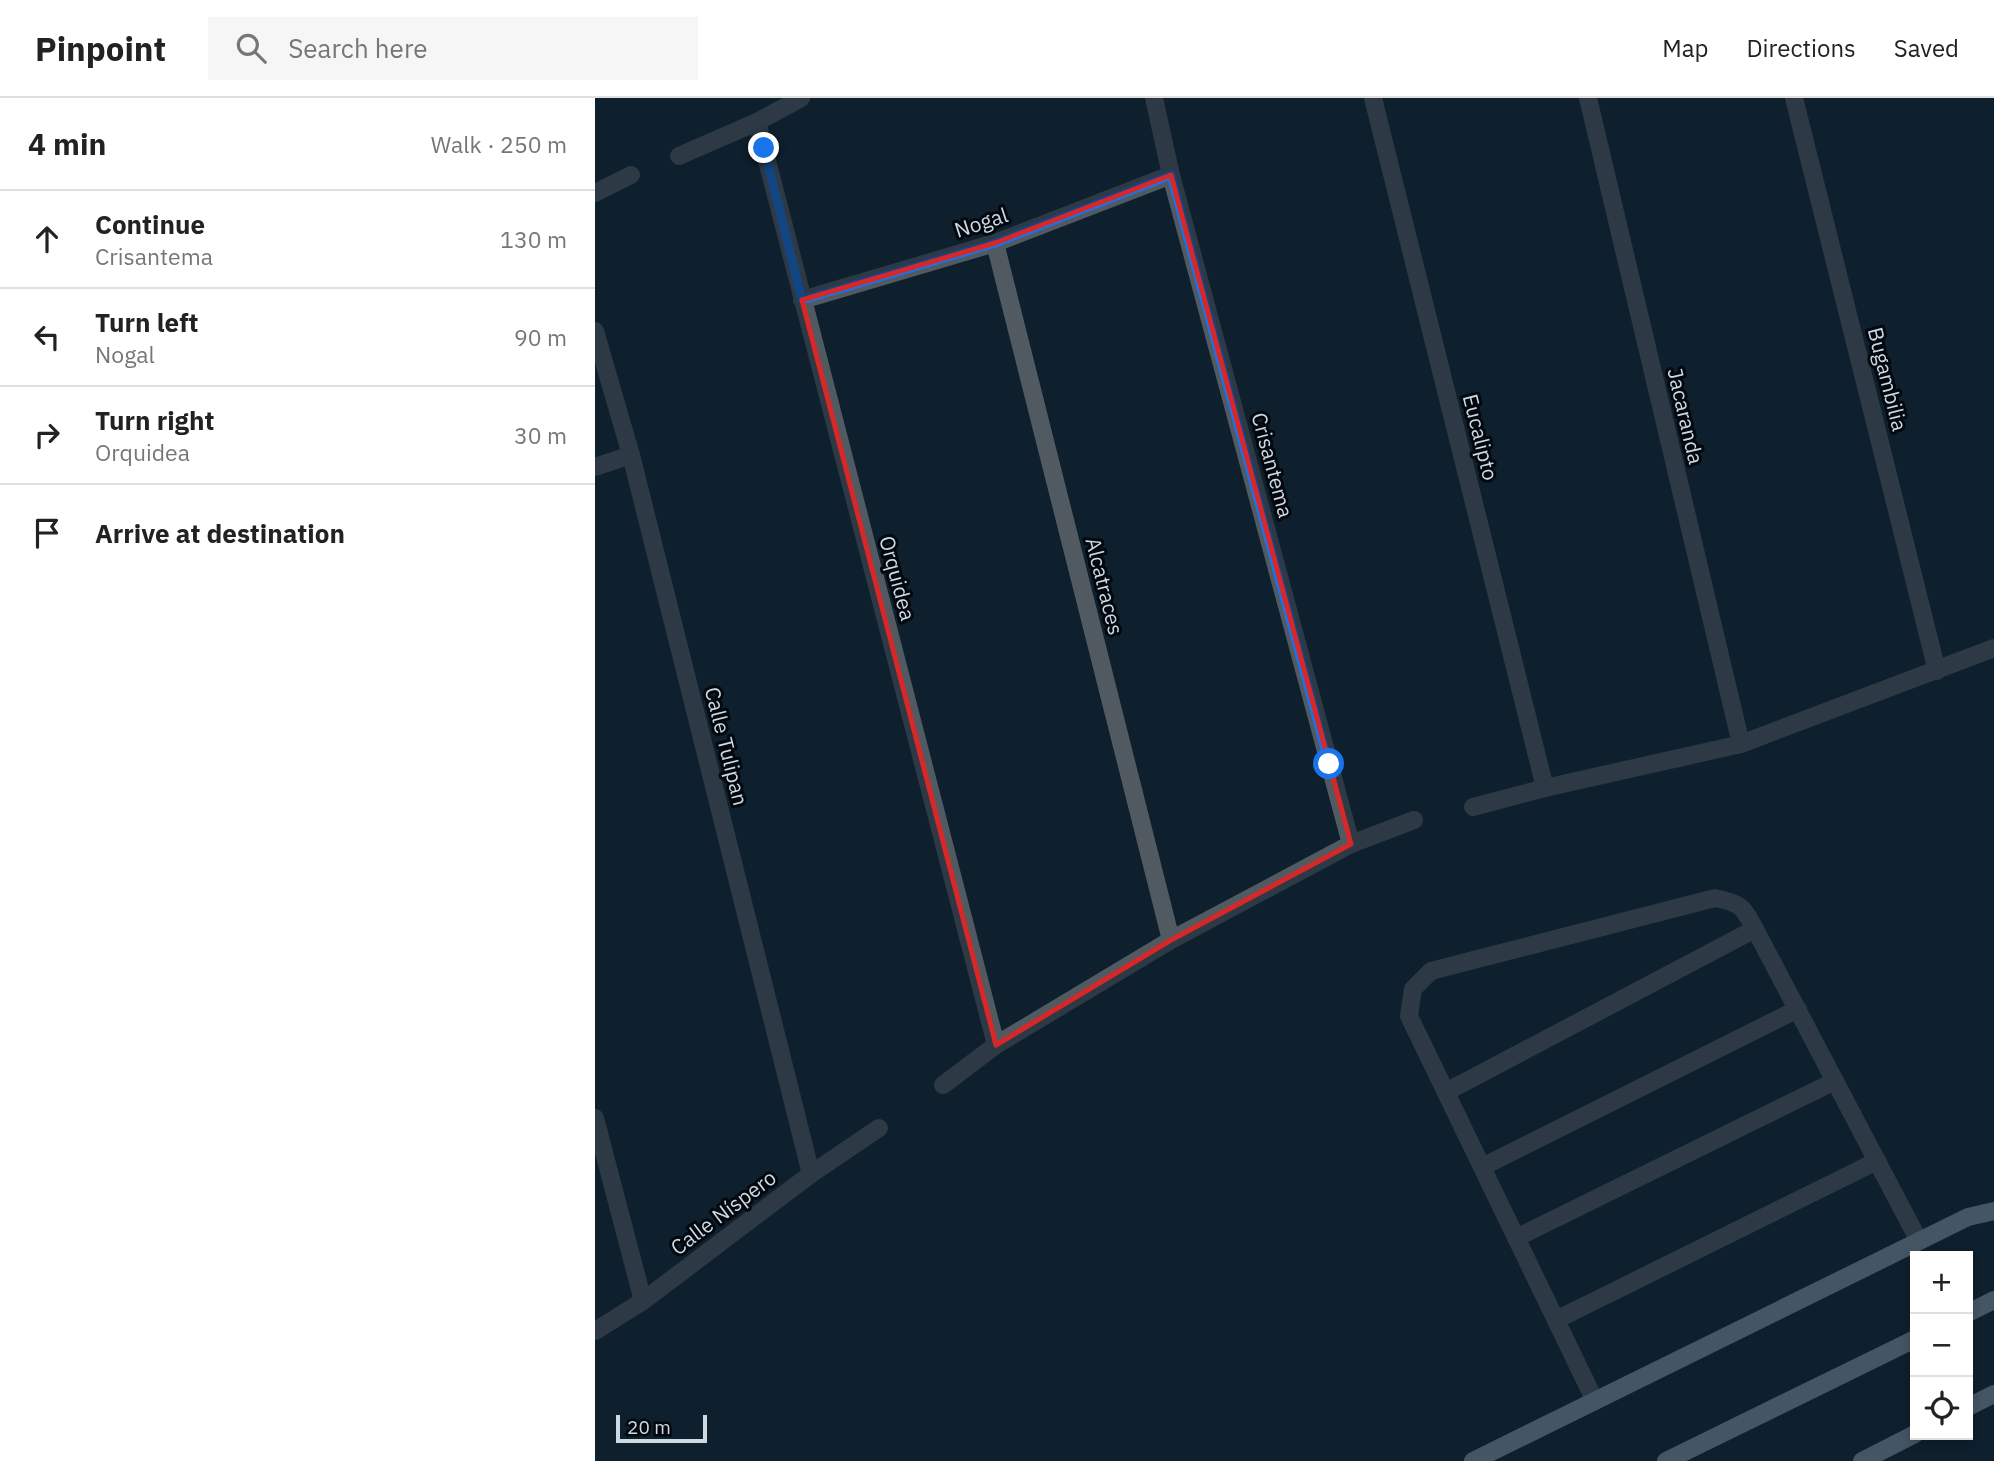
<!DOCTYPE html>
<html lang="en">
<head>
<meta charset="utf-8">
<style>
	:root { --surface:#fff; --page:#f6f6f6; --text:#222; --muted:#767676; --line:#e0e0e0 }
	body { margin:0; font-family:"IBM Plex Sans",sans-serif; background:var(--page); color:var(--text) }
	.controls { position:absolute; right:21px; bottom:21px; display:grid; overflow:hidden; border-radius:0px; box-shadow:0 4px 10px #0003 }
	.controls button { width:63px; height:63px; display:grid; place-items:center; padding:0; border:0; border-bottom:2px solid var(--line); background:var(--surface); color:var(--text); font:35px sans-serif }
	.scale { position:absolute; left:21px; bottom:18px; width:91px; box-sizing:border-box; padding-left:7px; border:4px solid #ced9e2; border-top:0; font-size:19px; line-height:24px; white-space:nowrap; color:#ced9e2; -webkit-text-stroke:5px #03080e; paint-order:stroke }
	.stop { position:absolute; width:21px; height:21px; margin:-16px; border:5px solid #1a73e8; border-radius:50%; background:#fff }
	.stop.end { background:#1a73e8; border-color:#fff; box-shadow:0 2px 7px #0008 }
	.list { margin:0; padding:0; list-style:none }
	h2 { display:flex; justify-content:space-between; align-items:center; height:91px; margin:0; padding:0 28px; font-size:30px }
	h2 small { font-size:23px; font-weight:400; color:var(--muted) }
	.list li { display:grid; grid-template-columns:46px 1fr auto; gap:21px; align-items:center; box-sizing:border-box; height:98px; padding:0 28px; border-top:2px solid var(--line) }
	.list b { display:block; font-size:26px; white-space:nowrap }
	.list p { margin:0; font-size:23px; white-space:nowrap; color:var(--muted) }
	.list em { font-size:23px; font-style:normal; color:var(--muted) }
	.icon { flex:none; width:38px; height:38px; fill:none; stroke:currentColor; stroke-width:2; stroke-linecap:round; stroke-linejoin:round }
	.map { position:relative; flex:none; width:1399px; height:1363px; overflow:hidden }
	header { display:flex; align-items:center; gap:42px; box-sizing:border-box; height:98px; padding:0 35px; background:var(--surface); border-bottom:2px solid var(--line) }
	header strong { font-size:33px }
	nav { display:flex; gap:38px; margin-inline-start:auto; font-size:24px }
	.search { width:490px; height:63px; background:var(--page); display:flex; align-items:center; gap:18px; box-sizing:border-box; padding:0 24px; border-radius:0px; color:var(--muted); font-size:26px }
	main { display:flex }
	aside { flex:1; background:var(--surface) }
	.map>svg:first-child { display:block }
</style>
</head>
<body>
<header>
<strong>Pinpoint</strong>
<div class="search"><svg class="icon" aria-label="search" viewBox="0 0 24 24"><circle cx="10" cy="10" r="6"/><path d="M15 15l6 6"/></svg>Search here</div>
<nav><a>Map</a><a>Directions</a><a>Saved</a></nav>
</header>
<main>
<aside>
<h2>4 min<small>Walk · 250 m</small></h2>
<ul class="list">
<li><svg class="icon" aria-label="ahead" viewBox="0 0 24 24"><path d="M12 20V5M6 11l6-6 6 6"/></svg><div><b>Continue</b><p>Crisantema</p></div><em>130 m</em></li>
<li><svg class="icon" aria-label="left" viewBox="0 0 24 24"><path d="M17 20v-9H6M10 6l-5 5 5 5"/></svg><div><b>Turn left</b><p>Nogal</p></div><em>90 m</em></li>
<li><svg class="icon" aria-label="right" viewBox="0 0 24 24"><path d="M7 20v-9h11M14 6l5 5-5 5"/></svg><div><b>Turn right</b><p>Orquidea</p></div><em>30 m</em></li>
<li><svg class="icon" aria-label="arrive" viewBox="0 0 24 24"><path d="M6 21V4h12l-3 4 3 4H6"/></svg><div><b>Arrive at destination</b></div></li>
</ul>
</aside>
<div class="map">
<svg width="1399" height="1363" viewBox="0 0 1399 1363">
	<rect width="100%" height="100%" fill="#0e1f2d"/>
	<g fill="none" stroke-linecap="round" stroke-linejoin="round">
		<g stroke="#525a61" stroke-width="18">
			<polyline points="559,0 576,77 756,746"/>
			<polyline points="778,0 950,690"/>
			<polyline points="993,0 1146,646"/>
			<polyline points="1199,0 1342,573"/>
			<polyline points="162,24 401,947"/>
			<polyline points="84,58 162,24 206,0"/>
			<polyline points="0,95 36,77"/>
			<polyline points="400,145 576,842"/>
			<polyline points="207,202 400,145 576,77"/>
			<polyline points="0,233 36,357 216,1076"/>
			<polyline points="0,369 36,357"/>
			<polyline points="878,709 950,690 1146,646 1399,550"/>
			<polyline points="348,987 401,947 576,842 756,746 819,722"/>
			<polyline points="851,994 1160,831"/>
			<polyline points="0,1020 48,1203"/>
			<polyline points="887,1069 1203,911"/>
			<polyline points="921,1140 1240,983"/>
			<polyline points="961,1222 1282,1063"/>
			<polyline points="0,1233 48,1203 216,1076 284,1030"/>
			<path d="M1000,1303L814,918L818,891L836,873L1120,800C1146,805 1148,809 1160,831L1324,1143"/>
		</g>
		<g stroke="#8697a6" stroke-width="18">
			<polyline points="1373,1215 1399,1202"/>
			<polyline points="1373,1309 1399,1296"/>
			<polyline points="878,1363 1373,1119 1399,1113"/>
			<polyline points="1071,1363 1320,1241"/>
			<polyline points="1267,1363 1320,1336"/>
		</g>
	</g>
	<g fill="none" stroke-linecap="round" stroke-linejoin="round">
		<polyline stroke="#1a73e8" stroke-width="9" points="169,50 207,202 400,145 576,77 734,666"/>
	</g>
	<path d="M0 0H1399V1363H0ZM576,77L756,746L576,842L401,947L207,202L400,145Z" fill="#0e1f2d" fill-opacity=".55" fill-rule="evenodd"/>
	<path fill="none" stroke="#d62828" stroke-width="5" stroke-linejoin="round" d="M576,77L756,746L576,842L401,947L207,202L400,145Z"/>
	<g text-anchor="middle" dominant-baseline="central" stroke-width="6" stroke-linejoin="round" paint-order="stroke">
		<g font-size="21" fill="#ced9e2" stroke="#03080e">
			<text transform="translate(386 124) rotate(-18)">Nogal</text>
			<text transform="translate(1293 281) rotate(76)">Bugambilia</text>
			<text transform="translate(1091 318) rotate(77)">Jacaranda</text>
			<text transform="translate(886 339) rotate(76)">Eucalipto</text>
			<text transform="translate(678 367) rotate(75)">Crisantema</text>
			<text transform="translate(303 480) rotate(75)">Orquidea</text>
			<text transform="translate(510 488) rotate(76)">Alcatraces</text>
			<text transform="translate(132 648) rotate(76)">Calle Tulipan</text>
			<text transform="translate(128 1114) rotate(-37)">Calle Níspero</text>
		</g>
	</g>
</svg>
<div class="controls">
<button>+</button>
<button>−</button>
<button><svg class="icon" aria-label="locate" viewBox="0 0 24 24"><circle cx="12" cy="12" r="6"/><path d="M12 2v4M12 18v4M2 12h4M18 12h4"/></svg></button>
</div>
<div class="scale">20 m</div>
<div class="stop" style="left:734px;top:666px"></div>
<div class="stop end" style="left:169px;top:50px"></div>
</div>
</main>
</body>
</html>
